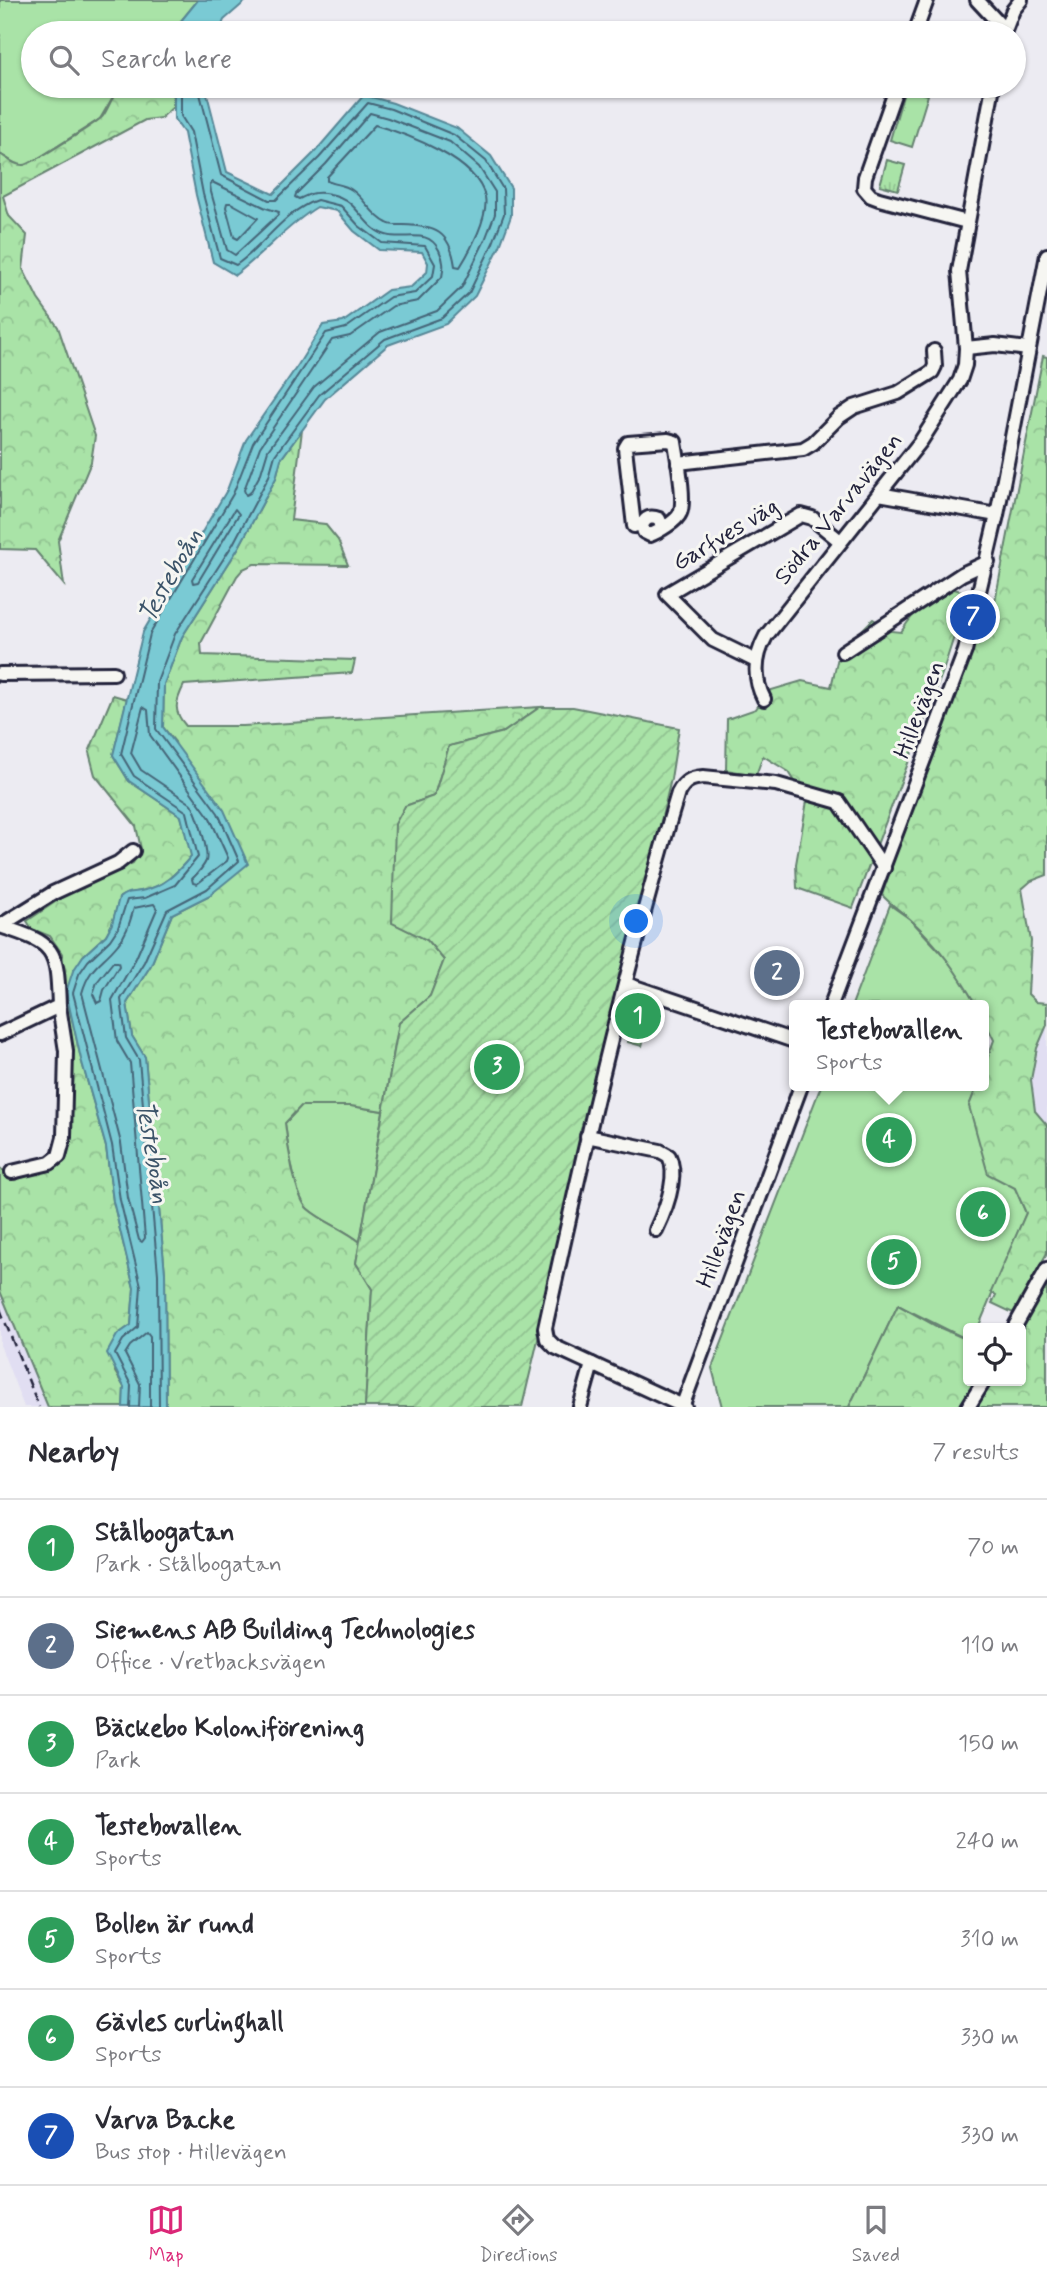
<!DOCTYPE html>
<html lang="en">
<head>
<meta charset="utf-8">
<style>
	:root { --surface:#fff; --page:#f7f7f7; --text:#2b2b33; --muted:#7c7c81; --line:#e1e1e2; --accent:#db2777 }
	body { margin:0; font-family:Mynerve,sans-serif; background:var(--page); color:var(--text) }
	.controls { position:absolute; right:21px; bottom:21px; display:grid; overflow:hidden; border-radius:7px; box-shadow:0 2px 5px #0004 }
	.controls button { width:63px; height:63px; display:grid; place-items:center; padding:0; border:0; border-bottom:2px solid var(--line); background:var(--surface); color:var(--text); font:35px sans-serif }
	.you { position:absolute; left:637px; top:922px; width:24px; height:24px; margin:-18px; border:5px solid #fff; border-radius:50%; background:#1a73e8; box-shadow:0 0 0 10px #1a73e833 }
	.badge { display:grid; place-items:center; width:46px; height:46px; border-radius:50%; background:var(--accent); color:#fff; font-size:23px; font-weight:700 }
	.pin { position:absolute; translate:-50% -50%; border:4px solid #fff; box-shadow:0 2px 7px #0006 }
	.popup { position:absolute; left:789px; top:1000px; width:200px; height:91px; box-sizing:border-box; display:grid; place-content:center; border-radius:7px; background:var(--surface); filter:drop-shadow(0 2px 5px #0005); font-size:23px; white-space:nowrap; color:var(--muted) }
	.popup b { font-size:26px; color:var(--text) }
	.popup::after { content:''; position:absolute; left:50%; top:100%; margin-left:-14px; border:14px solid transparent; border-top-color:var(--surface) }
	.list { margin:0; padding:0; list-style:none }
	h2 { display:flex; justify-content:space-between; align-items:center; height:91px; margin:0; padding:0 28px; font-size:30px }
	h2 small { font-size:23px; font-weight:400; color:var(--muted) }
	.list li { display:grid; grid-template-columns:46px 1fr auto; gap:21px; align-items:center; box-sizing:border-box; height:98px; padding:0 28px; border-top:2px solid var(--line) }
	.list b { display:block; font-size:26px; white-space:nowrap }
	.list p { margin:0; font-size:23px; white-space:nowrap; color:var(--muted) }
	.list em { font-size:23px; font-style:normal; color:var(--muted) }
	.icon { flex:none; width:38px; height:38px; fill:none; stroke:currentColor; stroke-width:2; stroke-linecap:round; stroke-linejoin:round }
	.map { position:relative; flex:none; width:1047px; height:1407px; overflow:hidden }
	.search { position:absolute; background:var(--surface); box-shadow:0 2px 5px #0004; left:21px; right:21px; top:21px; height:77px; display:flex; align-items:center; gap:18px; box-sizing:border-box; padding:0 24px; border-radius:38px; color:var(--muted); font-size:26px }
	.sheet { height:777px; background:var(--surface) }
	nav { display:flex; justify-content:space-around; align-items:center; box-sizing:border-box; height:98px; border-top:2px solid var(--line); background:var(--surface); font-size:19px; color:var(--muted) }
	nav a { display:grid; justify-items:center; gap:4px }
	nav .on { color:var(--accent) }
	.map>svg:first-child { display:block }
</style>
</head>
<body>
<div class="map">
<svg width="1047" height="1407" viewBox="0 0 1047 1407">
	<defs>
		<pattern id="forest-crowns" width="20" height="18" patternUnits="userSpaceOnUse" patternTransform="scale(1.75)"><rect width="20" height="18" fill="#a9e3a7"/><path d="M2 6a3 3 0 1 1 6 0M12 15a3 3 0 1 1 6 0" fill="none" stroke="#91c291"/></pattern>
		<pattern id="park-tufts" width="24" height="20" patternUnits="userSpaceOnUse" patternTransform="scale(1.75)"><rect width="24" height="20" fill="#a9e3a7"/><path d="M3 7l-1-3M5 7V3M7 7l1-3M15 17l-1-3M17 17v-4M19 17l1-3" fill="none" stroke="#91c291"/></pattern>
		<pattern id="garden-furrows" width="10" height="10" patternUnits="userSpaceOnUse" patternTransform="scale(1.75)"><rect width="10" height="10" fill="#a9e3a7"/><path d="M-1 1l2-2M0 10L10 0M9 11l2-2" fill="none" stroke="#91c291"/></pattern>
	</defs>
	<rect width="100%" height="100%" fill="#ecebf2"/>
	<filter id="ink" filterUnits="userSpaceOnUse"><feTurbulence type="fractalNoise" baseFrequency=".0143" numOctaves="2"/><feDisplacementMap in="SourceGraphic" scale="14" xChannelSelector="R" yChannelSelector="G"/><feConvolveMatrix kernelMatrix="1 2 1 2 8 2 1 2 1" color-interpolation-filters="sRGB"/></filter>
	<g filter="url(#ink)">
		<g fill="#e1def2">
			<polygon points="1047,1025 1047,1125 1035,1110 1031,1080 1037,1048"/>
			<polygon points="0,1291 48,1407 24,1407 14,1381 0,1345"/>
		</g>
		<g fill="#a9e3a7" stroke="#668271" stroke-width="2">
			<polygon points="0,0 198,0 176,27 175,33 33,33 33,86 125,86 114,95 100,119 26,166 16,164 0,154"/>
			<polygon points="905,89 928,95 912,147 890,140"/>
			<polygon points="890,905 910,919 955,968 976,1005 852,1005"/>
			<polygon points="821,1086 977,1086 969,1106 1015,1188 1026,1213 978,1328 968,1328 968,1340 898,1305 849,1407 722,1407 712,1368"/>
			<path d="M323,1105L351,1106L383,1111L360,1242C344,1229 323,1222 308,1209C295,1198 287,1141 285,1123L301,1106Z"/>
		</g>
		<g fill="url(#forest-crowns)" stroke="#668271" stroke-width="2">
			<path d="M125,86H174L173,107L161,118L145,120L3,196L9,216L27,235L23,269L38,299L58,327L95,436L91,462L58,541L64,585L35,550L0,549V154C7,158 15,166 24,165C30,165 98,122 103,116C110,106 113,91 125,86Z"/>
			<path d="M1043,356L1047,357V875L1031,881L1022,889L1031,941L1028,994L1036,1002L1047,1003V1025L1037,1048L1031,1080L1035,1111L1047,1125V1253L1013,1313L992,1303L996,1295L991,1292L1026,1213L1015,1188L988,1174L969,1106L977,1086H984V1068L994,1040L984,1020V1005H976C957,972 939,946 911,920C901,911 891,905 882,895L919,785L973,643L985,598L995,601Z"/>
			<path d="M302,430L291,520L325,524L338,540L348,565L254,564L243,569L237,576L201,643L202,655L355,660L352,673L184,685C175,703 173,711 186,726H243L540,707L504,732L449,746L434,796L405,806L392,922L427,940L444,960L430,996L399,1023L383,1111L351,1106H301L285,1123C287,1142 295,1198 308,1209C323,1222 344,1229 360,1242L356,1263L372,1289L365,1407H166L165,1273L145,1057L132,1036L127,1003L151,965L172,914L210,895L175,742L163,727L164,684L182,637L239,547L276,478L281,459Z"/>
			<path d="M954,589L968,593L943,671L853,908L797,888L796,864L807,801L789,772L763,756L756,775L726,770L727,719L756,709L768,691L802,681L831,687L839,653L873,619L892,631L901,632C914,612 930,592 954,589Z"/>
			<path d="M113,695L127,699L113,755L129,781L181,816L192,856C177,872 164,887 141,891C132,893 128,892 120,897L112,924L106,935L83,956L66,992L81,1059L106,1147L113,1201L134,1288L131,1325L117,1335L115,1372L124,1387L123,1407H48L0,1291V1168L15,1180L52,1167L66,1157L69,1135L61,983L63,955L50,936L32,929L27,921L70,892L133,863L141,849L136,826L95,775L89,752Z"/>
			<polygon points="1047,1278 1047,1407 974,1407 985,1381 1021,1381 1021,1328"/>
			<polygon points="898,1305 936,1326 968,1340 968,1381 977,1381 961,1407 849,1407"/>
		</g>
		<g fill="url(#park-tufts)" stroke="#668271" stroke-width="2">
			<polygon points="887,160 905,165 898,190 880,185"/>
			<polygon points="631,1000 653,1006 642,1046 628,1042 632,1029 623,1026"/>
		</g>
		<polygon fill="url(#garden-furrows)" stroke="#668271" stroke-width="2" points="540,707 573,707 679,728 671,779 522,1407 365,1407 372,1289 356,1263 399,1023 430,996 444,960 427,940 392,923 395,824 405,806 434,796 449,746 504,732"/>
		<g fill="#7acad4" stroke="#578797" stroke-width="2">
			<polygon points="198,0 247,0 224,20 219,33 175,33 176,27"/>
			<path d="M174,86H205L227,172L273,194L314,153L364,95L393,103L457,128L491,156L511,188V216L500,246L475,296L446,324L388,345L325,399L281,459L276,478L239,547L182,637L164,684L163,727L224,810L248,864L210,895L172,914L151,965L127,1003L132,1036L145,1057L165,1273L166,1407H123L124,1387L107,1353L117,1335L131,1325L134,1288L113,1201L106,1147L81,1059L66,992L73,971L83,956L106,935L112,924L119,898C127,891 132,893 141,891C164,887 177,873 191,856L181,816L129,781L113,755L143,632L227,490L246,440L298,365L323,325L343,322L388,290L411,287L427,272L428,263L422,252L379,250L354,231L337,211L317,207C286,226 264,254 235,275L213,262L196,195L184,133L174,119Z"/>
		</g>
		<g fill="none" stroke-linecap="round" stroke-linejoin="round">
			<g stroke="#456578" stroke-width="2">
				<path d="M370,113L388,118L450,142L479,167L495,192V214L485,240L462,287L437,311L380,332L314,387L268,450L261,473L250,493L246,495L244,490L260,447L332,340L350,336L393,306L418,301L442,277C444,267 444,260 439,250C427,227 406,241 386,235C362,228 359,199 330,194C317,191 311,193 299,199L295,197L296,194L326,164Z"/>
				<path d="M375,125C407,134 477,160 485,197C489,216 470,251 460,267L455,266C450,231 435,226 403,225C398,225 392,226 387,223C372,216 365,199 352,190C344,184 335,185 327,181V177Z"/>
				<polygon points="212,182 266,208 279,212 278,215 235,255 227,250 211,192 210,185"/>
				<polygon points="231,203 258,218 238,239 234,237 226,207 227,203"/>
				<polygon points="235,509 239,514 198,582 193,583 192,579"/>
				<path d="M143,707L148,710L150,735L210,818L228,858L227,861L197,884L193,883L192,879C197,874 203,868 206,861C209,852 197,809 190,803L141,770L131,753Z"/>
				<path d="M154,904L157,909L136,958L112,1000L117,1041L130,1063L145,1238L142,1242L139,1240L128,1198L121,1143L82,993C90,965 102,964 118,944C127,934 130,921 134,908Z"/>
				<polygon points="113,962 118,962 119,966 104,990 101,1001 97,1003 93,994 97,982"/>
				<path d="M130,1407L131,1385L115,1354L123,1340L138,1327L141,1286L120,1200L112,1145L73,993L79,974L88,961L110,940L118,928L127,900L145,898L175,885L198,857L187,812L134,776L121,754L150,634L233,494L253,443L326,333L346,328L390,297L415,293L433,276L435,264L425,246L382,243L359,226L341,206L317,200C284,211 264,246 236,265L220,258L203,194L191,132L181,116V86"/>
				<polyline points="139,1407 140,1384 125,1354 130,1346 147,1332 150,1336 150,1407"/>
				<polyline points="159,1407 158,1274 139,1060 126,1038 121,999 144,962 167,910 207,889 239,861 218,813 156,729 157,682 175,634 233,544 269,476 275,455 319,395 385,339 442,318 469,293 493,243 504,214 503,189 486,161 454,135 391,109 368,103 319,158 276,200 269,200 221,175 198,86"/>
			</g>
			<defs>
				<g id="minor">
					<polyline points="977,0 1004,29"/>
					<polyline points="915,33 927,0"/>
					<polyline points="1004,33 1013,10 1021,0"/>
					<polyline points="897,86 865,177 864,188 871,196 879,199 967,222"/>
					<polyline points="966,348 995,345 1028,349"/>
					<polyline points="678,463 803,449 813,443 839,417 854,407 898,393 932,372 935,366 934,351"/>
					<polyline points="879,494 997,515"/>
					<path d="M634,526L625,448L628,443L668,440L675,442C677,456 686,501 680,513C677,521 658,532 650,535L644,532L642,526C645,517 651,516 659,519L662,527"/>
					<polyline points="843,652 962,574 988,562"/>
					<polyline points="756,661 713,640 667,594 801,515 812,518 840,541"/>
					<polyline points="0,674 114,673"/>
					<path d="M764,699C753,678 755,656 766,636L921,441L960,380L965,365L966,348L959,271L993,86"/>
					<path d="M0,926C56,944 57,948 59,1006L0,1034"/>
					<polyline points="0,926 53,893 118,863 133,851"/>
					<polyline points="626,984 794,1041"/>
					<polyline points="831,1005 965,651 997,515 1047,255"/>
					<path d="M587,1136L660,1151L669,1156C679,1177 665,1211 656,1230"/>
					<polyline points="12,1172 50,1163 59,1156 64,1137 66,1051 59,1006"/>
					<polyline points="1014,1328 1047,1269"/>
					<polyline points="580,1407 592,1364"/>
					<polyline points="682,1407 801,1086"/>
					<path d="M685,1407L555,1347L547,1339L545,1328C584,1149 625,969 678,793C684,782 690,778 703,777L776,784L839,802L884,868"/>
					<polyline points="968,1407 984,1381"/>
				</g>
			</defs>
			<use href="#minor" stroke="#22223b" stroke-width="18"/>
			<use href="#minor" stroke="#f6f6f2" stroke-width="12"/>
			<polyline stroke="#22223b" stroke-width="2.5" stroke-dasharray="10 5" stroke-linecap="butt" points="0,1309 39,1407"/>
		</g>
	</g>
	<g text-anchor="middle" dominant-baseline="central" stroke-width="6" stroke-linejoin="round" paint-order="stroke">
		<g font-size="24" fill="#22223b" stroke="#f6f6f2">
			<text transform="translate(839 509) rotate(-51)">Södra Varvavägen</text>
			<text transform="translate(726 535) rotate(-31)">Garfves väg</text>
			<text transform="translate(920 710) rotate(-69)">Hillevägen</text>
			<text transform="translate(722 1239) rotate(-70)">Hillevägen</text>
		</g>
		<g font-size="26" font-style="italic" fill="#3c5469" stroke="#f6f6f2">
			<text transform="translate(171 576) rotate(-61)">Testeboån</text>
			<text transform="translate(152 1152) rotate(80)">Testeboån</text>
		</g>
	</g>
</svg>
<div class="controls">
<button><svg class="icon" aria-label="locate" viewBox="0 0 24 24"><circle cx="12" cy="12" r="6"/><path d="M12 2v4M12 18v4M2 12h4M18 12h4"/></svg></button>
</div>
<div class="you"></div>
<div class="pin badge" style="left:638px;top:1016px;background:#2e9e5b">1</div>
<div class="pin badge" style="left:777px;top:973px;background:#5c6f8a">2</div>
<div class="pin badge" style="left:497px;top:1067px;background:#2e9e5b">3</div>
<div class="pin badge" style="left:889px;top:1140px;background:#2e9e5b">4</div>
<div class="popup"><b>Testebovallen</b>Sports</div>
<div class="pin badge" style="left:894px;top:1262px;background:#2e9e5b">5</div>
<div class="pin badge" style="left:983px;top:1214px;background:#2e9e5b">6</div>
<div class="pin badge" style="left:973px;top:617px;background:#1a4fb4">7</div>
<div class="search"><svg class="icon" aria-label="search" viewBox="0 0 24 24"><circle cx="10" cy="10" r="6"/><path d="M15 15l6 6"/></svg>Search here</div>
</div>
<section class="sheet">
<h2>Nearby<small>7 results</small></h2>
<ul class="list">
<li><span class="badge" style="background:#2e9e5b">1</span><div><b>Stålbogatan</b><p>Park · Stålbogatan</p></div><em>70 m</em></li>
<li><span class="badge" style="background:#5c6f8a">2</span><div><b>Siemens AB Building Technologies</b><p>Office · Vretbacksvägen</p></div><em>110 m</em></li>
<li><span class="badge" style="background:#2e9e5b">3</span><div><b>Bäckebo Koloniförening</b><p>Park</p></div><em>150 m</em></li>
<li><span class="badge" style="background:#2e9e5b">4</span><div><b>Testebovallen</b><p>Sports</p></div><em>240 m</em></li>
<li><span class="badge" style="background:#2e9e5b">5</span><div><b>Bollen är rund</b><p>Sports</p></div><em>310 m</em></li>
<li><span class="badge" style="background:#2e9e5b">6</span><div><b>Gävles curlinghall</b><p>Sports</p></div><em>330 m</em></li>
<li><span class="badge" style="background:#1a4fb4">7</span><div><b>Varva Backe</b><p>Bus stop · Hillevägen</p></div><em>330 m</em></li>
</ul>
</section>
<nav>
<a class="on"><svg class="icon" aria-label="map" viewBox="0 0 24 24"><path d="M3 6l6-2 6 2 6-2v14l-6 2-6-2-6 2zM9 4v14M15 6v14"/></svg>Map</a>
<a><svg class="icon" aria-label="directions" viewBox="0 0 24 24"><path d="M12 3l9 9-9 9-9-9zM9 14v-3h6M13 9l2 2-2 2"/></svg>Directions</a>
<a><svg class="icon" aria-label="saved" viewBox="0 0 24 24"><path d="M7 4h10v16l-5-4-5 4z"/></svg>Saved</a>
</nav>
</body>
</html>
